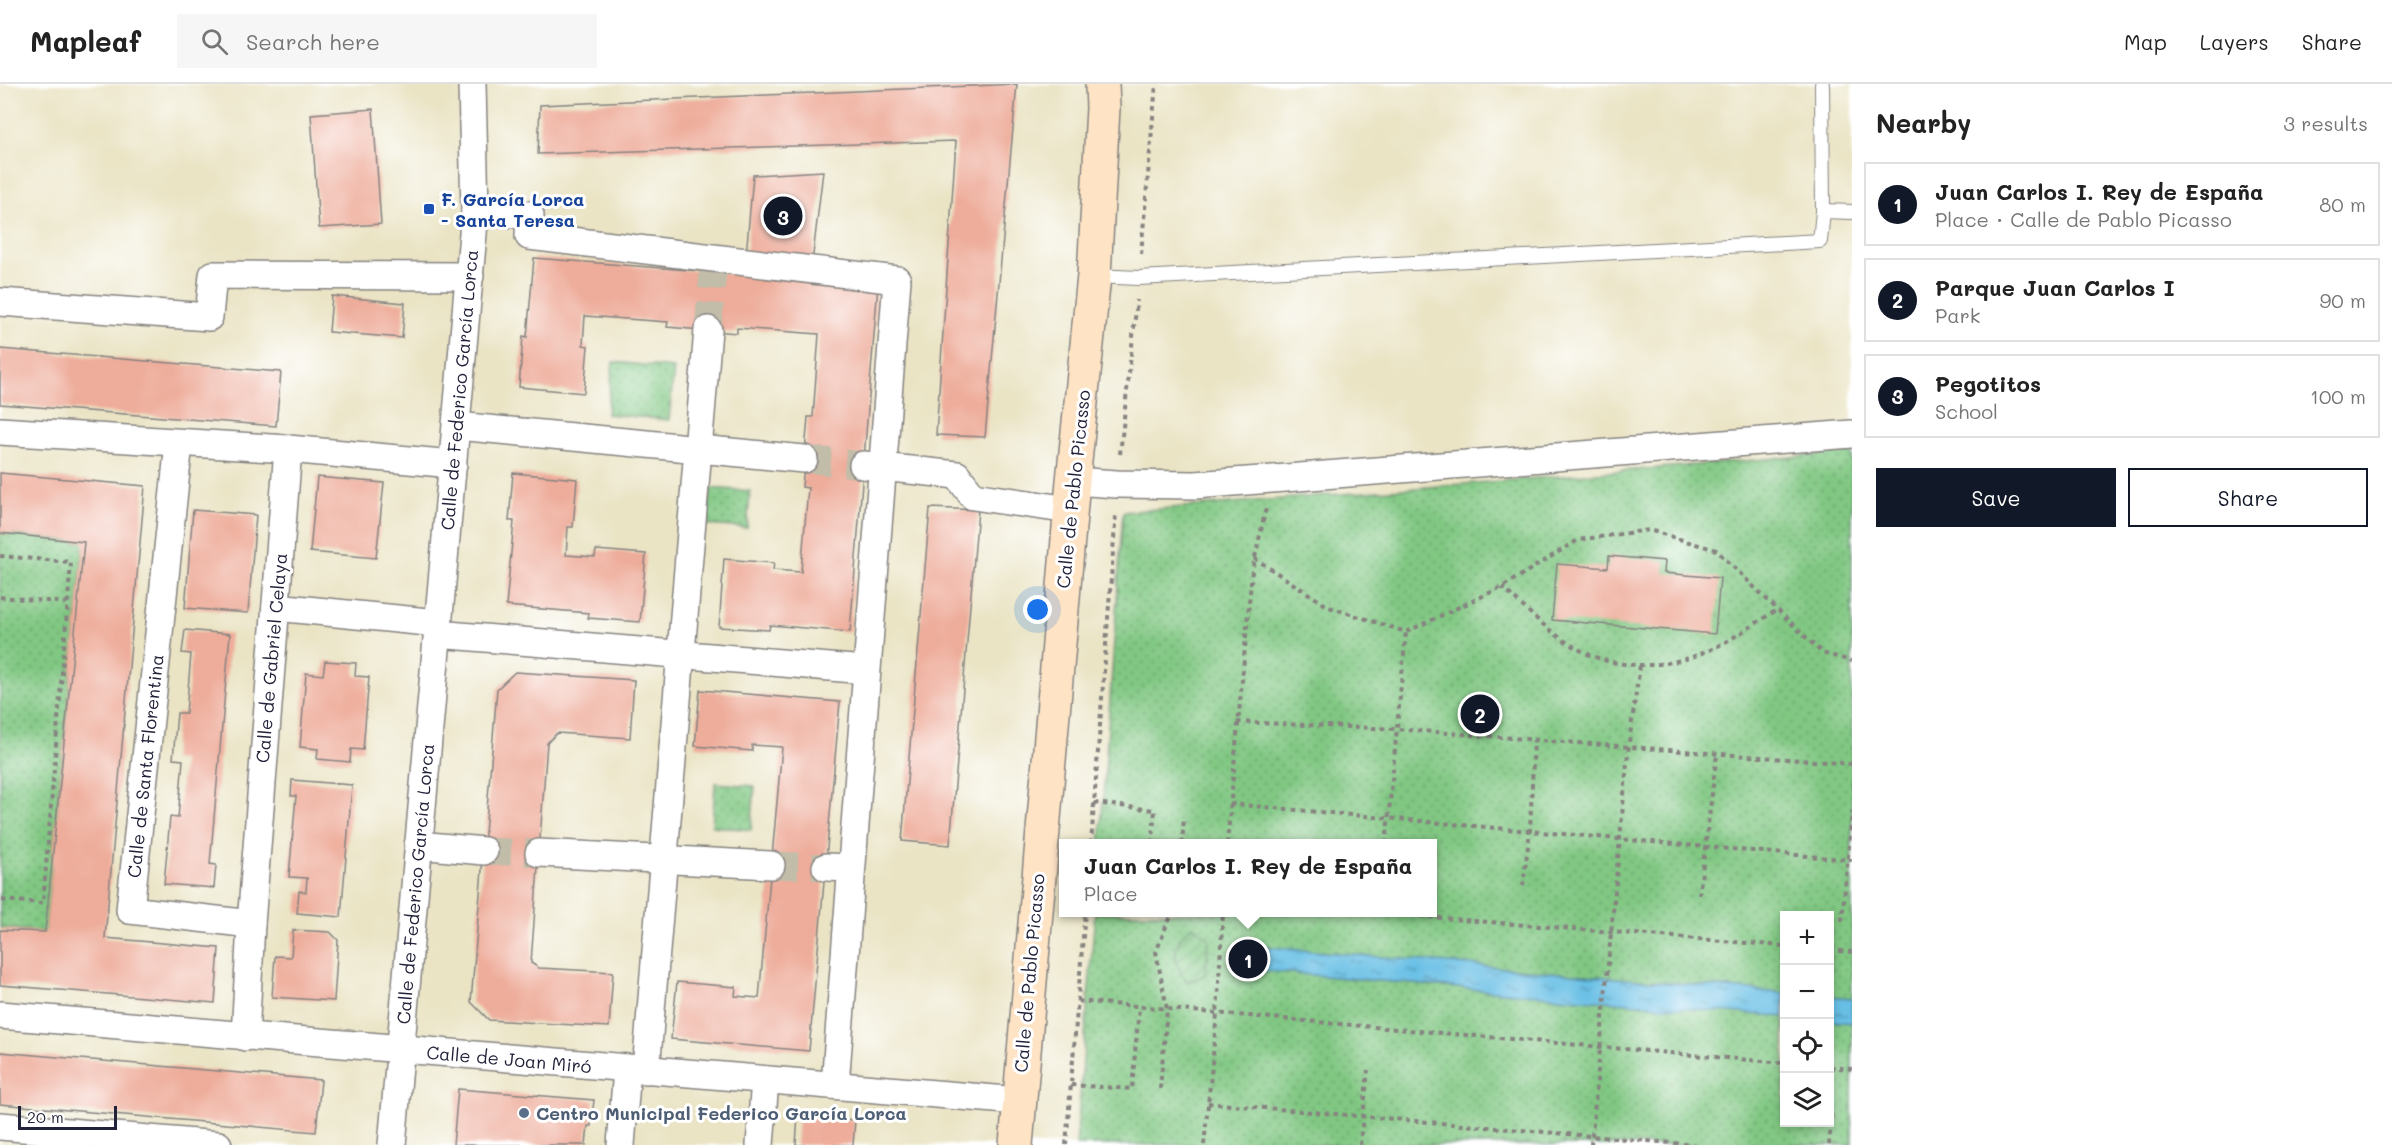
<!DOCTYPE html>
<html lang="en">
<head>
<meta charset="utf-8">
<style>
	:root { --surface:#fff; --page:#f6f6f6; --text:#222; --muted:#767676; --line:#e0e0e0; --accent:#111827 }
	body { margin:0; font-family:Mali,sans-serif; background:var(--page); color:var(--text) }
	.controls { position:absolute; right:18px; bottom:18px; display:grid; overflow:hidden; border-radius:0px; box-shadow:0 3px 9px #0003 }
	.controls button { width:54px; height:54px; display:grid; place-items:center; padding:0; border:0; border-bottom:2px solid var(--line); background:var(--surface); color:var(--text); font:30px sans-serif }
	.scale { position:absolute; left:18px; bottom:15px; width:99px; box-sizing:border-box; padding-left:6px; border:3px solid #22223b; border-top:0; font-size:16px; line-height:21px; white-space:nowrap; color:#22223b; -webkit-text-stroke:4px #fff; paint-order:stroke }
	.you { position:absolute; left:1038px; top:526px; width:21px; height:21px; margin:-15px; border:4px solid #fff; border-radius:50%; background:#1a73e8; box-shadow:0 0 0 9px #1a73e833 }
	.badge { display:grid; place-items:center; width:39px; height:39px; border-radius:50%; background:var(--accent); color:#fff; font-size:20px; font-weight:700 }
	.pin { position:absolute; translate:-50% -50%; border:3px solid #fff; box-shadow:0 2px 6px #0006 }
	.popup { position:absolute; left:1059px; top:755px; width:378px; height:78px; box-sizing:border-box; display:grid; place-content:center; border-radius:0px; background:var(--surface); filter:drop-shadow(0 2px 4px #0005); font-size:20px; white-space:nowrap; color:var(--muted) }
	.popup b { font-size:22px; color:var(--text) }
	.popup::after { content:''; position:absolute; left:50%; top:100%; margin-left:-12px; border:12px solid transparent; border-top-color:var(--surface) }
	.list { margin:0; padding:0; list-style:none }
	h2 { display:flex; justify-content:space-between; align-items:center; height:78px; margin:0; padding:0 24px; font-size:26px }
	h2 small { font-size:20px; font-weight:400; color:var(--muted) }
	.list li { display:grid; grid-template-columns:39px 1fr auto; gap:18px; align-items:center; box-sizing:border-box; height:84px; margin:0 12px 12px; padding:0 12px; border:2px solid var(--line); border-radius:0px }
	.list b { display:block; font-size:22px; white-space:nowrap }
	.list p { margin:0; font-size:20px; white-space:nowrap; color:var(--muted) }
	.list em { font-size:20px; font-style:normal; color:var(--muted) }
	.actions { display:flex; gap:12px; padding:18px 24px }
	.actions a { flex:1; padding:14px 0; border:2px solid var(--accent); border-radius:0px; text-align:center; font-size:21px; color:var(--accent) }
	.actions .main { background:var(--accent); color:#fff }
	.icon { flex:none; width:33px; height:33px; fill:none; stroke:currentColor; stroke-width:2; stroke-linecap:round; stroke-linejoin:round }
	.map { position:relative; flex:none; width:1852px; height:1061px; overflow:hidden }
	header { display:flex; align-items:center; gap:36px; box-sizing:border-box; height:84px; padding:0 30px; background:var(--surface); border-bottom:2px solid var(--line) }
	header strong { font-size:28px }
	nav { display:flex; gap:33px; margin-inline-start:auto; font-size:21px }
	.search { width:420px; height:54px; background:var(--page); display:flex; align-items:center; gap:15px; box-sizing:border-box; padding:0 21px; border-radius:0px; color:var(--muted); font-size:22px }
	main { display:flex }
	aside { flex:1; background:var(--surface) }
	.map>svg:first-child { display:block }
</style>
</head>
<body>
<header>
<strong>Mapleaf</strong>
<div class="search"><svg class="icon" aria-label="search" viewBox="0 0 24 24"><circle cx="10" cy="10" r="6"/><path d="M15 15l6 6"/></svg>Search here</div>
<nav><a>Map</a><a>Layers</a><a>Share</a></nav>
</header>
<main>
<div class="map">
<svg width="1852" height="1061" viewBox="0 0 1852 1061">
	<defs>
		<pattern id="park-dots" width="8" height="8" patternUnits="userSpaceOnUse" patternTransform="scale(1.5)"><rect width="8" height="8" fill="#81c883"/><path d="M2 2h.1M6 6h.1" fill="none" stroke="#69a26c" stroke-width="1.8" stroke-linecap="round"/></pattern>
		<pattern id="garden-furrows" width="10" height="10" patternUnits="userSpaceOnUse" patternTransform="scale(1.5)"><rect width="10" height="10" fill="#81c883"/><path d="M-1 1l2-2M0 10L10 0M9 11l2-2" fill="none" stroke="#69a26c"/></pattern>
		<pattern id="water-ripples" width="26" height="14" patternUnits="userSpaceOnUse" patternTransform="scale(1.5)"><rect width="26" height="14" fill="#67bfe5"/><path d="M2 4q2-2 4 0t4 0M15 11q2-2 4 0t4 0" fill="none" stroke="#549bbb"/></pattern>
	</defs>
	<rect width="100%" height="100%" fill="#fff"/>
	<filter id="ink" filterUnits="userSpaceOnUse"><feTurbulence type="fractalNoise" baseFrequency=".0167" numOctaves="2"/><feDisplacementMap in="SourceGraphic" scale="12" xChannelSelector="R" yChannelSelector="G"/><feConvolveMatrix kernelMatrix="1 2 1 2 8 2 1 2 1" color-interpolation-filters="sRGB"/></filter>
	<filter id="wash" filterUnits="userSpaceOnUse"><feTurbulence type="fractalNoise" baseFrequency=".008" numOctaves="4" result="noise"/><feDisplacementMap in="SourceGraphic" scale="24" xChannelSelector="R" yChannelSelector="G"/><feGaussianBlur stdDeviation="1.35" result="paint"/><feColorMatrix in="noise" values="0 0 0 0 0 0 0 0 0 0 0 0 0 0 0 0 0 1.4 0 .05"/><feComposite in="paint" operator="in"/></filter>
	<g filter="url(#wash)">
		<rect width="100%" height="100%" fill="#eae4c5"/>
		<g fill="url(#park-dots)" stroke="#52755f" stroke-width="1.5" fill-rule="evenodd">
			<polygon points="613,278 674,284 669,336 607,330"/>
			<path d="M1852,368V1061H1076L1095,829L1432,828V760L1100,759L1123,428ZM1784,832H1830V1038H1784Z"/>
			<polygon points="711,404 750,407 747,444 707,441"/>
			<polygon points="0,449 84,458 45,848 0,844"/>
			<polygon points="715,699 755,702 751,746 712,742"/>
		</g>
		<path fill="url(#garden-furrows)" stroke="#52755f" stroke-width="1.5" d="M1193,842L1209,854L1205,891L1188,898C1171,879 1171,857 1193,842Z"/>
		<g fill="url(#water-ripples)" stroke="#447090" stroke-width="1.5">
			<polygon points="1258,862 1784,909 1784,933 1256,886"/>
			<polygon points="1830,912 1852,914 1852,939 1830,937"/>
		</g>
		<g id="blocks">
			<g fill="#eeac9a">
				<polygon points="1017,0 985,353 936,351 956,57 538,70 540,21"/>
				<polygon points="373,25 381,140 319,144 311,30"/>
				<polygon points="823,87 812,179 746,172 753,91"/>
				<polygon points="534,174 878,201 850,548 770,541 769,546 719,543 724,475 774,479 773,486 801,488 808,404 802,403 808,333 813,333 819,250 737,244 737,249 667,243 668,238 585,232 583,261 588,262 584,309 519,303 523,252 527,253"/>
				<polygon points="332,212 405,219 402,254 329,248"/>
				<polygon points="0,265 281,288 276,342 0,320"/>
				<polygon points="0,389 145,402 105,854 219,864 215,919 0,901 0,846 45,848 84,458 0,449"/>
				<polygon points="513,389 577,395 573,443 568,443 566,471 595,473 596,466 646,470 640,538 588,534 589,529 506,522 514,437 509,437"/>
				<polygon points="317,393 384,399 376,474 310,468"/>
				<polygon points="930,424 978,426 950,761 902,757"/>
				<polygon points="193,426 256,431 248,529 185,524"/>
				<polygon points="1609,472 1665,477 1664,489 1720,494 1715,550 1552,536 1557,480 1608,484"/>
				<polygon points="185,546 230,550 210,780 216,781 214,804 164,800 170,733 178,734 183,676 173,675 177,629 186,629 191,570 182,569"/>
				<polygon points="325,577 356,579 355,592 369,593 363,666 351,665 350,678 317,675 318,665 300,663 306,589 323,591"/>
				<polygon points="515,588 634,596 630,654 557,649 547,659 531,879 539,884 613,888 609,943 489,936 471,918 497,605"/>
				<polygon points="700,606 840,618 809,967 671,955 677,898 736,903 735,912 759,914 782,663 752,661 752,667 695,662"/>
				<polygon points="292,696 352,701 341,833 297,829 299,807 306,808 307,794 289,793 296,712 291,712"/>
				<polygon points="293,846 330,848 338,856 334,917 272,913 275,872 291,873"/>
				<polygon points="0,968 321,996 316,1048 0,1020"/>
				<polygon points="458,1005 594,1016 591,1042 588,1042 586,1061 453,1061"/>
				<polygon points="798,1031 855,1036 853,1061 796,1061"/>
			</g>
		</g>
	</g>
	<g filter="url(#ink)">
		<use href="#blocks" fill-opacity="0" stroke="#868380" stroke-width="1.5"/>
		<g fill="none" stroke-linecap="round" stroke-linejoin="round">
			<g stroke="#c2bda9" stroke-width="27" stroke-dasharray="27 14" stroke-linecap="butt">
				<polyline points="708,246 713,188"/>
				<polyline points="804,375 863,381"/>
				<polyline points="484,767 539,769"/>
				<polyline points="771,781 826,783"/>
			</g>
			<defs>
				<g id="lane">
					<polyline points="1823,127 1852,128"/>
					<polyline points="1094,192 1139,194 1820,157 1823,127 1822,0"/>
				</g>
				<g id="street">
					<polyline points="475,127 530,131 529,152 897,196 835,1001"/>
					<polyline points="0,218 209,233 213,191 470,192"/>
					<polyline points="457,342 804,375"/>
					<polyline points="0,347 288,365 453,380"/>
					<polyline points="179,359 130,826 251,840 288,365"/>
					<polyline points="863,381 957,391 973,412 1070,426"/>
					<polyline points="1073,397 1117,400 1195,401 1852,350"/>
					<polyline points="276,523 438,539"/>
					<polyline points="437,550 866,586"/>
					<polyline points="418,761 484,767"/>
					<polyline points="539,769 771,781"/>
					<polyline points="826,783 851,784"/>
					<polyline points="0,931 1019,1017"/>
					<polyline points="245,953 251,840"/>
					<polyline points="646,986 708,246"/>
					<polyline points="0,1042 218,1061"/>
					<polyline points="392,1061 475,127 472,0"/>
					<polyline points="621,1061 627,985"/>
					<polyline points="760,1061 765,996"/>
				</g>
				<polyline id="secondary" points="1016,1061 1073,397 1094,192 1103,24 1102,0"/>
			</defs>
			<use href="#lane" stroke="#868380" stroke-width="16"/>
			<use href="#street" stroke="#868380" stroke-width="30"/>
			<use href="#secondary" stroke="#868380" stroke-width="36"/>
			<g stroke="#868380" stroke-width="4" stroke-dasharray="4.5 4.5" stroke-linecap="butt">
				<polyline points="1141,170 1156,0"/>
				<polyline points="1120,370 1137,216"/>
				<polyline points="0,472 71,478 43,819 0,816"/>
				<polyline points="1254,474 1329,523 1406,548 1502,503 1578,456 1649,446 1716,466 1822,569 1852,577"/>
				<path d="M1502,503C1530,529 1561,561 1598,574C1635,587 1680,581 1714,564C1736,553 1757,538 1777,526"/>
				<polyline points="0,513 68,519"/>
				<polyline points="1237,638 1396,645 1852,680"/>
				<polyline points="1094,719 1155,726 1152,760"/>
				<polyline points="1230,720 1852,776"/>
				<polyline points="1091,760 1116,428"/>
				<polyline points="1182,760 1184,733"/>
				<polyline points="1227,760 1252,487 1266,424"/>
				<polyline points="1386,760 1406,548"/>
				<polyline points="1523,802 1530,746 1534,656"/>
				<polyline points="1699,811 1717,670"/>
				<polyline points="1366,828 1784,862"/>
				<polyline points="1842,837 1852,728"/>
				<polyline points="1830,866 1852,868"/>
				<polyline points="1078,917 1784,979"/>
				<polyline points="1830,983 1852,985"/>
				<polyline points="1071,1001 1132,1005 1139,923"/>
				<polyline points="1160,1005 1167,925 1156,868 1167,840 1174,828"/>
				<polyline points="1208,1019 1695,1061"/>
				<polyline points="1066,1061 1085,828"/>
				<polyline points="1204,1061 1217,930 1223,828"/>
				<polyline points="1360,1061 1368,986"/>
				<polyline points="1591,1061 1629,658 1640,581"/>
				<polyline points="1829,1061 1832,1025"/>
			</g>
			<use href="#lane" stroke="#fff" stroke-width="14"/>
			<use href="#street" stroke="#fff" stroke-width="27"/>
			<use href="#secondary" stroke="#fee4c5" stroke-width="33"/>
		</g>
	</g>
	<rect fill="#1a4fb4" stroke="#fff" stroke-width="2" x="423" y="119" width="12" height="12" rx="3"/>
	<circle fill="#5c6f8a" stroke="#fff" stroke-width="2" cx="524" cy="1029" r="6"/>
	<g text-anchor="middle" dominant-baseline="central" stroke-width="6" stroke-linejoin="round" paint-order="stroke">
		<g font-size="18" font-weight="bold" fill="#164399" stroke="#fff" text-anchor="start">
			<text x="441" y="115">F. García Lorca<tspan x="441" dy="21">- Santa Teresa</tspan></text>
		</g>
		<g font-size="18" fill="#22223b" stroke="#fff">
			<text transform="translate(459 306) rotate(-85)">Calle de Federico García Lorca</text>
			<text transform="translate(1073 405) rotate(-84)">Calle de Pablo Picasso</text>
			<text transform="translate(271 574) rotate(-85)">Calle de Gabriel Celaya</text>
			<text transform="translate(145 682) rotate(-84)">Calle de Santa Florentina</text>
			<text transform="translate(415 800) rotate(-85)">Calle de Federico García Lorca</text>
			<text transform="translate(1029 889) rotate(-85)">Calle de Pablo Picasso</text>
			<text transform="translate(509 975) rotate(5)">Calle de Joan Miró</text>
		</g>
		<g font-size="18" font-weight="bold" fill="#4e5e75" stroke="#fff" text-anchor="start">
			<text x="536" y="1029">Centro Municipal Federico García Lorca</text>
		</g>
	</g>
</svg>
<div class="controls">
<button>+</button>
<button>−</button>
<button><svg class="icon" aria-label="locate" viewBox="0 0 24 24"><circle cx="12" cy="12" r="6"/><path d="M12 2v4M12 18v4M2 12h4M18 12h4"/></svg></button>
<button><svg class="icon" aria-label="layers" viewBox="0 0 24 24"><path d="M12 4l9 5-9 5-9-5zM3 14l9 5 9-5"/></svg></button>
</div>
<div class="scale">20 m</div>
<div class="you"></div>
<div class="pin badge" style="left:1248px;top:875px">1</div>
<div class="popup"><b>Juan Carlos I. Rey de España</b>Place</div>
<div class="pin badge" style="left:1480px;top:630px">2</div>
<div class="pin badge" style="left:783px;top:132px">3</div>
</div>
<aside>
<h2>Nearby<small>3 results</small></h2>
<ul class="list">
<li><span class="badge">1</span><div><b>Juan Carlos I. Rey de España</b><p>Place · Calle de Pablo Picasso</p></div><em>80 m</em></li>
<li><span class="badge">2</span><div><b>Parque Juan Carlos I</b><p>Park</p></div><em>90 m</em></li>
<li><span class="badge">3</span><div><b>Pegotitos</b><p>School</p></div><em>100 m</em></li>
</ul>
<div class="actions"><a class="main">Save</a><a>Share</a></div>
</aside>
</main>
</body>
</html>
